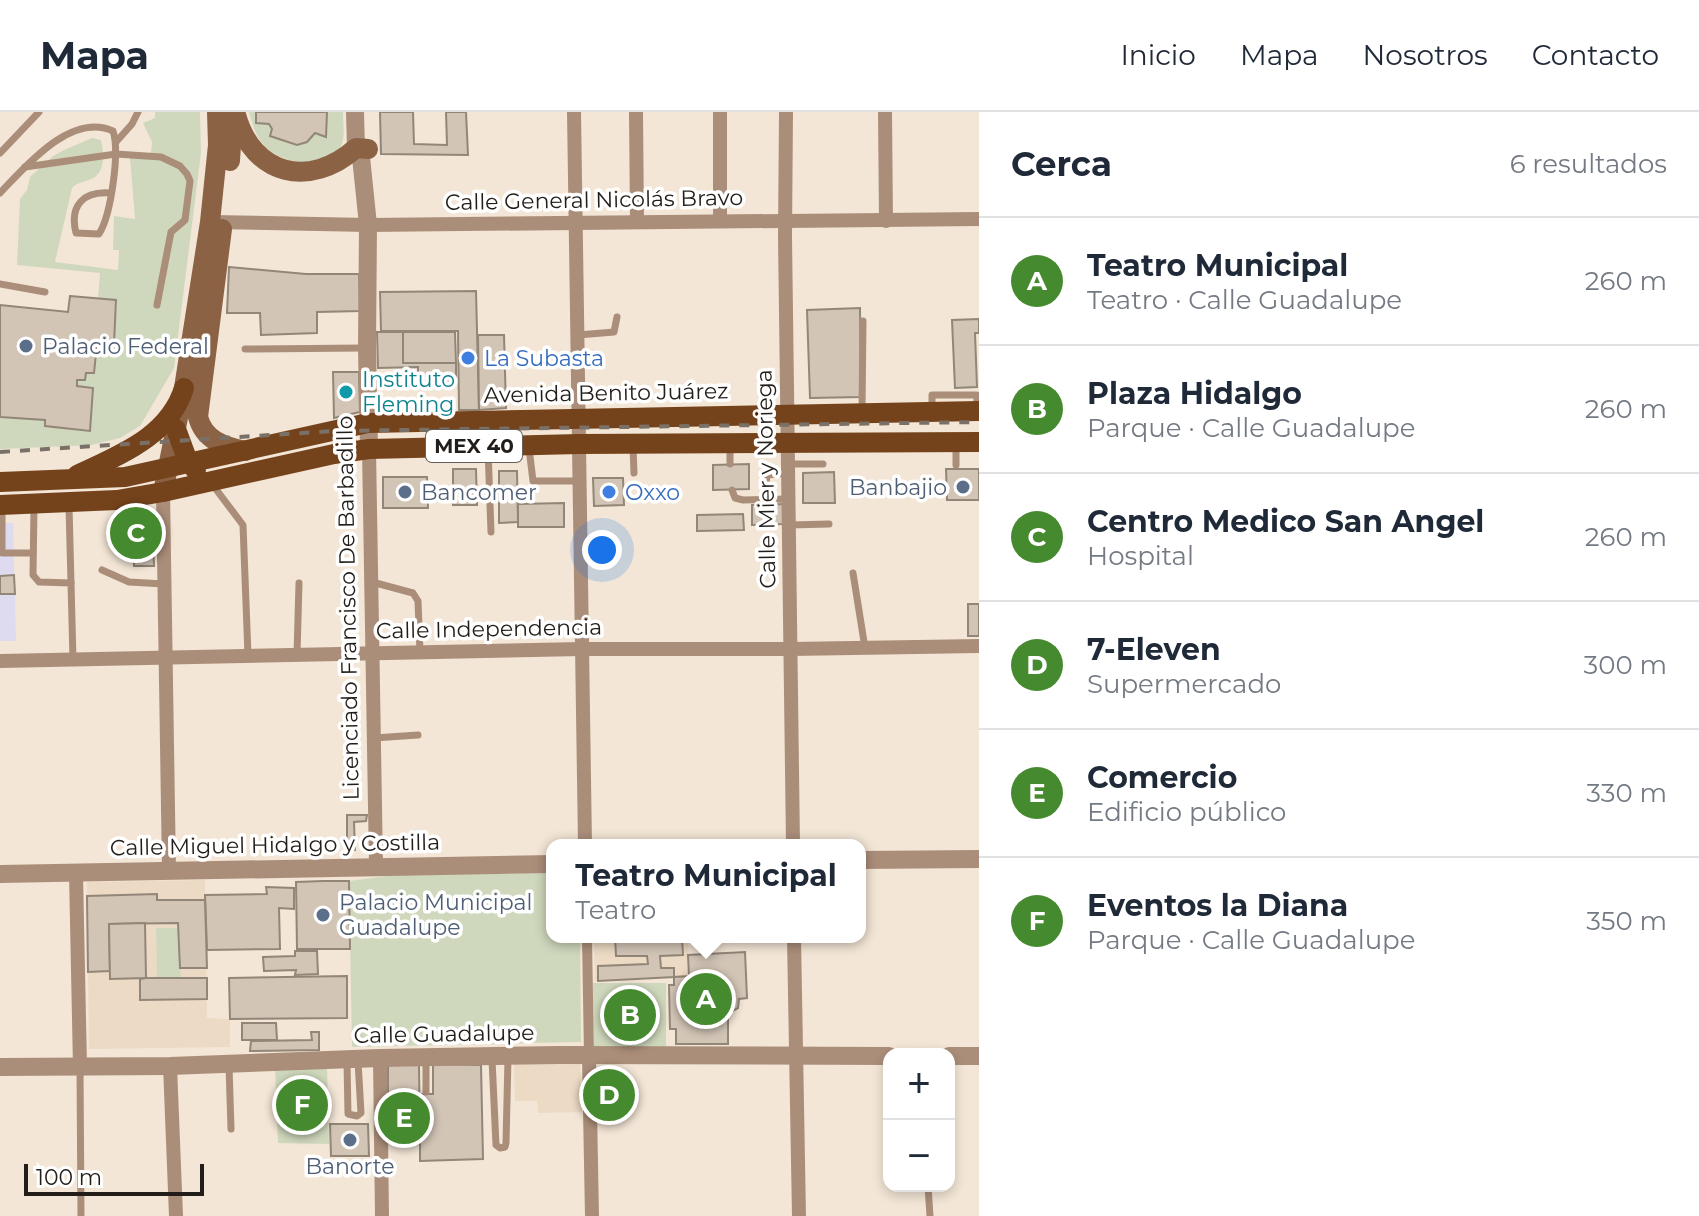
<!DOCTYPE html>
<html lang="es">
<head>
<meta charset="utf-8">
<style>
	:root { --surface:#fff; --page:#f2f2f3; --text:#1f2937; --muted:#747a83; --line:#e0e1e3; --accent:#468a2f }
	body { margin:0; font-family:Montserrat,sans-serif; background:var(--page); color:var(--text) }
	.controls { position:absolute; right:24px; bottom:24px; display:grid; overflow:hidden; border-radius:16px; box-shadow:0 4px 12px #0003 }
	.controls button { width:72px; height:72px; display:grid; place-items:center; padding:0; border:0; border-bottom:2px solid var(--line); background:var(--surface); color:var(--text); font:40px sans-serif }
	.scale { position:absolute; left:24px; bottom:20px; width:180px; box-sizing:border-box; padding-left:8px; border:4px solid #221d18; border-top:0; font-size:22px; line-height:28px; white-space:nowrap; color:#221d18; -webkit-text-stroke:6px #fff; paint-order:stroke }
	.you { position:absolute; left:602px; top:438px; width:28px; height:28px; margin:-20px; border:6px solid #fff; border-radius:50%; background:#1a73e8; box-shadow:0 0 0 12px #1a73e833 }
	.badge { display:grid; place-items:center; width:52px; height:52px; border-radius:50%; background:var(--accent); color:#fff; font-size:26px; font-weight:700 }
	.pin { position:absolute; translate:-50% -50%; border:4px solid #fff; box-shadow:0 2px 8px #0006 }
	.popup { position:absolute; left:546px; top:727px; width:320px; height:104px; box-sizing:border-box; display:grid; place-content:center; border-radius:16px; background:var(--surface); filter:drop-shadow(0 2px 6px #0005); font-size:26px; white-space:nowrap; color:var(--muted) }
	.popup b { font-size:30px; color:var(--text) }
	.popup::after { content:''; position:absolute; left:50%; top:100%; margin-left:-16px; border:16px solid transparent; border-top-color:var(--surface) }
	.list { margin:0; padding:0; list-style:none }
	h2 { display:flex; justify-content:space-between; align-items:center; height:104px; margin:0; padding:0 32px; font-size:34px }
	h2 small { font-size:26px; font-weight:400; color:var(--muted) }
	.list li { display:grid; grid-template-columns:52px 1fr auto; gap:24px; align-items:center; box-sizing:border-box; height:128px; padding:0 32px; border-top:2px solid var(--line) }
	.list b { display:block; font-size:30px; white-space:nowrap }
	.list p { margin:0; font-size:26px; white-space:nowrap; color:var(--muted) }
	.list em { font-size:26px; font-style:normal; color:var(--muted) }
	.map { position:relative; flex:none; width:979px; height:1104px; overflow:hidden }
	header { display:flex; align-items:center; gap:48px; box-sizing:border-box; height:112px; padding:0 40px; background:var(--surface); border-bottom:2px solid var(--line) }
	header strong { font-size:38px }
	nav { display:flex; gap:44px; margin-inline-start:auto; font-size:28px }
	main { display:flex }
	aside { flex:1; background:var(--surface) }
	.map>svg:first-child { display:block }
</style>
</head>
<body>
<header>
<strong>Mapa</strong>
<nav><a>Inicio</a><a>Mapa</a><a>Nosotros</a><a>Contacto</a></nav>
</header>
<main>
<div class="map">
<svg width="979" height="1104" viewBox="0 0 979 1104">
	<rect width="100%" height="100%" fill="#f3e6d6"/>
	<g fill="#ecdac4">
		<polygon points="205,768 207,906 230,907 230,935 89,937 87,770"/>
		<polygon points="594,825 688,825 689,864 595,869"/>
		<polygon points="514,952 580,952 582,1000 538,1001 537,989 515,989"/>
	</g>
	<polygon fill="#dedbf1" points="0,411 13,411 16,529 0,529"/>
	<g fill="#cfd8bc">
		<path d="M155,0H200L201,41L174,256L140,314L120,326L91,333L0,337V306L45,308V315L90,319L77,268L86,261L97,231H114L117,188L98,186L100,161L17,153L20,87L27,78L30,65L53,44L64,38L92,26L101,28C104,41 106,61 91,67C83,71 79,69 72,76L55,150L118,158L119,138H113L114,104L135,107L130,46L151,41L152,30L143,11L155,6Z"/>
		<path d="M249,0H343C343,10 345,22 342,32C332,58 287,53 269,38C257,28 253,15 249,0Z"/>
		<polygon points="552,761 552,825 580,825 581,930 352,935 349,769 396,763"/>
		<polygon points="156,816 178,816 181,865 157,866"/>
		<polygon points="593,871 666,871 666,936 594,937"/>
		<polygon points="327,953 329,1032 278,1031 275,955"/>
	</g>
	<g fill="#d2c5b6" stroke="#928678" stroke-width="2">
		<polygon points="256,0 327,0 326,25 315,21 307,30 297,33 270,24 272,17 269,12 256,11"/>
		<polygon points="380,0 413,0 414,32 447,33 446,0 466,0 468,43 381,42"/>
		<polygon points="229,155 306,162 359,162 360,199 317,200 317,221 261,223 260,201 227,201"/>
		<polygon points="476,179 479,298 459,298 458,219 381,219 380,180"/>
		<polygon points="70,184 116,188 114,232 97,231 94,261 86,261 85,268 77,268 77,274 93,276 90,319 45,314 45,308 0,305 0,193 68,200"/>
		<polygon points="860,196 861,285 810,286 807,198"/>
		<polygon points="979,207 979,221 975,221 977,275 955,276 952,208"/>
		<polygon points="377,220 403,220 403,251 456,251 456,271 418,272 418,255 378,256"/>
		<polygon points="403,220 455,220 456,251 403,251"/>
		<polygon points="478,223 504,223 506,296 479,298"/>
		<polygon points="333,260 359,260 360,300 334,306"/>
		<polygon points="749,352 749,377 713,378 713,353"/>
		<polygon points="453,357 476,357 477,393 453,393"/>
		<polygon points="946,357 979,357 979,388 947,388"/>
		<polygon points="499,359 517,359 518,410 499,411"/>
		<polygon points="834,360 835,391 803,391 803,361"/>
		<polygon points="383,365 427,365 428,396 383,396"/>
		<polygon points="593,366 623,366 624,393 594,394"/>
		<polygon points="564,391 564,415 518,415 518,392"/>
		<polygon points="783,392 783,412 752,413 752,393"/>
		<polygon points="743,402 744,418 697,419 697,403"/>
		<polygon points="152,405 154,454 134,454 134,436 120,435 119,407"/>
		<polygon points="14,463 15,482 0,482 0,464"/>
		<rect x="968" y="492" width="11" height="32"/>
		<polygon points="347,703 367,703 366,709 354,710 355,738 347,738"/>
		<polygon points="323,769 349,769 350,837 297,837 296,770"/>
		<polygon points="266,775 294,776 294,797 279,796 280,837 207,838 205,783 267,782"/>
		<polygon points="157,782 157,788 205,788 207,856 180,856 178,811 109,812 110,859 88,860 87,784"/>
		<polygon points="145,811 146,866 110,867 109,812"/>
		<polygon points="615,825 682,825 683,843 660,844 661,856 674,856 674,865 598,869 598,854 648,852 647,844 616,844"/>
		<polygon points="295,839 317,839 318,862 295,863 296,858 264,859 263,845 295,844"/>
		<polygon points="745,840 747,886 739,887 738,896 728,901 728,932 676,932 676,917 670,917 669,873 674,873 674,865 689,864 688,843"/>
		<polygon points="347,864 347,906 230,907 229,866"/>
		<polygon points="146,866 207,866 207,887 140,888 140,867"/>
		<polygon points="242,911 276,911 277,928 242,928"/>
		<polygon points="311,920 319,920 319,938 250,939 251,929 312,928"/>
		<polygon points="433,952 481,953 483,1047 420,1049 420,982 433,982"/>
		<polygon points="388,953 419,953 420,1029 388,1031"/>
		<polygon points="606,962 621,962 623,993 596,994 596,972"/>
		<polygon points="330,1012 368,1012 369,1044 331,1044"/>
	</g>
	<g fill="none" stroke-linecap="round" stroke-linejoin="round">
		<g stroke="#ab8e7a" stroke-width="7">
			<polyline points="116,30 132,12 138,0"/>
			<polyline points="0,41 39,0"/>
			<polyline points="25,55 116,42 161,45 180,54 187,62 190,69 185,108 171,120 157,193"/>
			<path d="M0,81C26,54 71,0 113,19C120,40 111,103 99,122L76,121C69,93 84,79 110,81"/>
			<polyline points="0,172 45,180"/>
			<polyline points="578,223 614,220 617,205"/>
			<polyline points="245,237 364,236"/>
			<polyline points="932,298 932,283 977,283 977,299"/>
			<polyline points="862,299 863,209"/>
			<polyline points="730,334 730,352"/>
			<polyline points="633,335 634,361"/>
			<polyline points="488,336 491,420"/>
			<polyline points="529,336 533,369 579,369"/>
			<polyline points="789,352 823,352"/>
			<polyline points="956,353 956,333"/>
			<polyline points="212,372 243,413 248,543"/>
			<polyline points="732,378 735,386 743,388 789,387"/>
			<polyline points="764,387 767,363 787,361"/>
			<polyline points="69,394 71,471"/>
			<polyline points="2,395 2,441 33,441"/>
			<polyline points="34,395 33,463 39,470 71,471 73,548"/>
			<polyline points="790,413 829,412"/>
			<polyline points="102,458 129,470 164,472"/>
			<polyline points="853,461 865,536"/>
			<polyline points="372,470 413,481 418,489 420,540"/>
			<polyline points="297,542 299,471"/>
			<polyline points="374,626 418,623"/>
			<polyline points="426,946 426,980"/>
			<polyline points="492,947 496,1033 500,1036 505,1035 506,1031 508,946"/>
			<polyline points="347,950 348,1002 357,1004 361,1001 358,949"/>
			<polyline points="229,954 231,1017"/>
			<polyline points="80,955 81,1104"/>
			<polyline points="928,1074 930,1104"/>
		</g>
		<polyline stroke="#ab8e7a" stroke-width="10" points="587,825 589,944"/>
		<g stroke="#ab8e7a" stroke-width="14">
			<polyline points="574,0 585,733"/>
			<polyline points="636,0 637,109"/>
			<polyline points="720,0 720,109"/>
			<polyline points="786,0 785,125 793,733"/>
			<polyline points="885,0 886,109"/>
			<polyline points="212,110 368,113 979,107"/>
			<polyline points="369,337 376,754"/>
			<polyline points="163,380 169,759"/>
			<polyline points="0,549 582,537 791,537 979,534"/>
			<polyline points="76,761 80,955"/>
			<polyline points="794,825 799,1104"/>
			<polyline points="589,944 592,1104"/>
			<polyline points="380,946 382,1104"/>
			<polyline points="170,954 176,1104"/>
		</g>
		<g stroke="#ab8e7a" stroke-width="18">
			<polyline points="355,0 356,36 361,45 368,113 367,236 369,337"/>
			<polyline points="860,748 979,747"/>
			<polyline points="0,762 552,752"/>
			<polyline points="949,944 979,944"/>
			<polyline points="0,955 170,954 380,946 559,943 889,944"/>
		</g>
		<g stroke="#8c6244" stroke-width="20">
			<path d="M236,3C253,64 310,77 356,36L368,37"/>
			<polyline points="230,49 233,0"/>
			<path d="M222,117L198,305C204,328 223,334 245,339"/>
			<polyline points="163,380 184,276 210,110 218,33 217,0"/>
		</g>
		<g stroke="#75431b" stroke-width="20">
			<polyline points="176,317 186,344 196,359"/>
			<path d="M77,363C119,343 169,325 184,276"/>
			<polyline points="0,370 125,365 368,311 979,299"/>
			<polyline points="0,393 117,388 163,380 334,342 369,337 579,332 979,330"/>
		</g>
		<polyline stroke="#797167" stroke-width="4" stroke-dasharray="10 10" stroke-linecap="butt" points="0,340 334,319 979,310"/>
	</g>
	<g fill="#5c6f8a" stroke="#fff" stroke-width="3">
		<circle cx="26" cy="234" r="8"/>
		<circle cx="963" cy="375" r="8"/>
		<circle cx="405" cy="380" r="8"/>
		<circle cx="323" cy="803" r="8"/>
		<circle cx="350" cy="1028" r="8"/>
	</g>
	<g fill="#3f7fe0" stroke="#fff" stroke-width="3">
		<circle cx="468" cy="246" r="8"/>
		<circle cx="609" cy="380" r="8"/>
	</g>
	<circle fill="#0f9aa8" stroke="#fff" stroke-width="3" cx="346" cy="280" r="8"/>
	<g text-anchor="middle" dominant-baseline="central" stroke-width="7" stroke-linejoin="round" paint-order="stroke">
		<rect fill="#fff" stroke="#64615d" stroke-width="2" x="426" y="318" width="96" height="32" rx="6"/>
		<g font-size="20" font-weight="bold" fill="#221d18">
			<text x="474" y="334">MEX 40</text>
		</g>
		<g font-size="22" fill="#221d18" stroke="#fff">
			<text transform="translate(594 88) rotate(-1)">Calle General Nicolás Bravo</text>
			<text transform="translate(606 281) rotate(-1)">Avenida Benito Juárez</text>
			<text transform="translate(766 367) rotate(-91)">Calle Mier y Noriega</text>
			<text transform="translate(348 496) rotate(-91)">Licenciado Francisco De Barbadillo</text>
			<text transform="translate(489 517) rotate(-1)">Calle Independencia</text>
			<text transform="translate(275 733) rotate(-1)">Calle Miguel Hidalgo y Costilla</text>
			<text transform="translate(444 922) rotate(-1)">Calle Guadalupe</text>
		</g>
		<g font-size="22" fill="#4e5e75" stroke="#fff" text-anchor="start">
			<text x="42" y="234">Palacio Federal</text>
			<text x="947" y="375" text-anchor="end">Banbajio</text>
			<text x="421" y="380">Bancomer</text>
			<text x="339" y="790">Palacio Municipal<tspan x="339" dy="25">Guadalupe</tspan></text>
			<text x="350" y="1054" text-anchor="middle">Banorte</text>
		</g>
		<g font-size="22" fill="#366cbe" stroke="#fff" text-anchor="start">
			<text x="484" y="246">La Subasta</text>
			<text x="625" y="380">Oxxo</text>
		</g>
		<g font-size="22" fill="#0d838f" stroke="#fff" text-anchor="start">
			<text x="362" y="267">Instituto<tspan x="362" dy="25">Fleming</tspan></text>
		</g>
	</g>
</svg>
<div class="controls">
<button>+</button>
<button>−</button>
</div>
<div class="scale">100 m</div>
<div class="you"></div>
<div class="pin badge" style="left:706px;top:887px">A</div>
<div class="popup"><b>Teatro Municipal</b>Teatro</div>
<div class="pin badge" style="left:630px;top:903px">B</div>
<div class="pin badge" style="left:136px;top:421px">C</div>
<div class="pin badge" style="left:609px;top:983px">D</div>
<div class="pin badge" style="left:404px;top:1006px">E</div>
<div class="pin badge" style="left:302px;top:993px">F</div>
</div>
<aside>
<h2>Cerca<small>6 resultados</small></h2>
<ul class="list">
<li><span class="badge">A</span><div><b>Teatro Municipal</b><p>Teatro · Calle Guadalupe</p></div><em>260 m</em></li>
<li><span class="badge">B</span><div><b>Plaza Hidalgo</b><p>Parque · Calle Guadalupe</p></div><em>260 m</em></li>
<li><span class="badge">C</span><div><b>Centro Medico San Angel</b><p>Hospital</p></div><em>260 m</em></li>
<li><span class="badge">D</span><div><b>7-Eleven</b><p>Supermercado</p></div><em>300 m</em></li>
<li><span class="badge">E</span><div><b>Comercio</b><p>Edificio público</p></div><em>330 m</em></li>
<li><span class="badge">F</span><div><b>Eventos la Diana</b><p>Parque · Calle Guadalupe</p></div><em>350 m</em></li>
</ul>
</aside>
</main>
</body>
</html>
